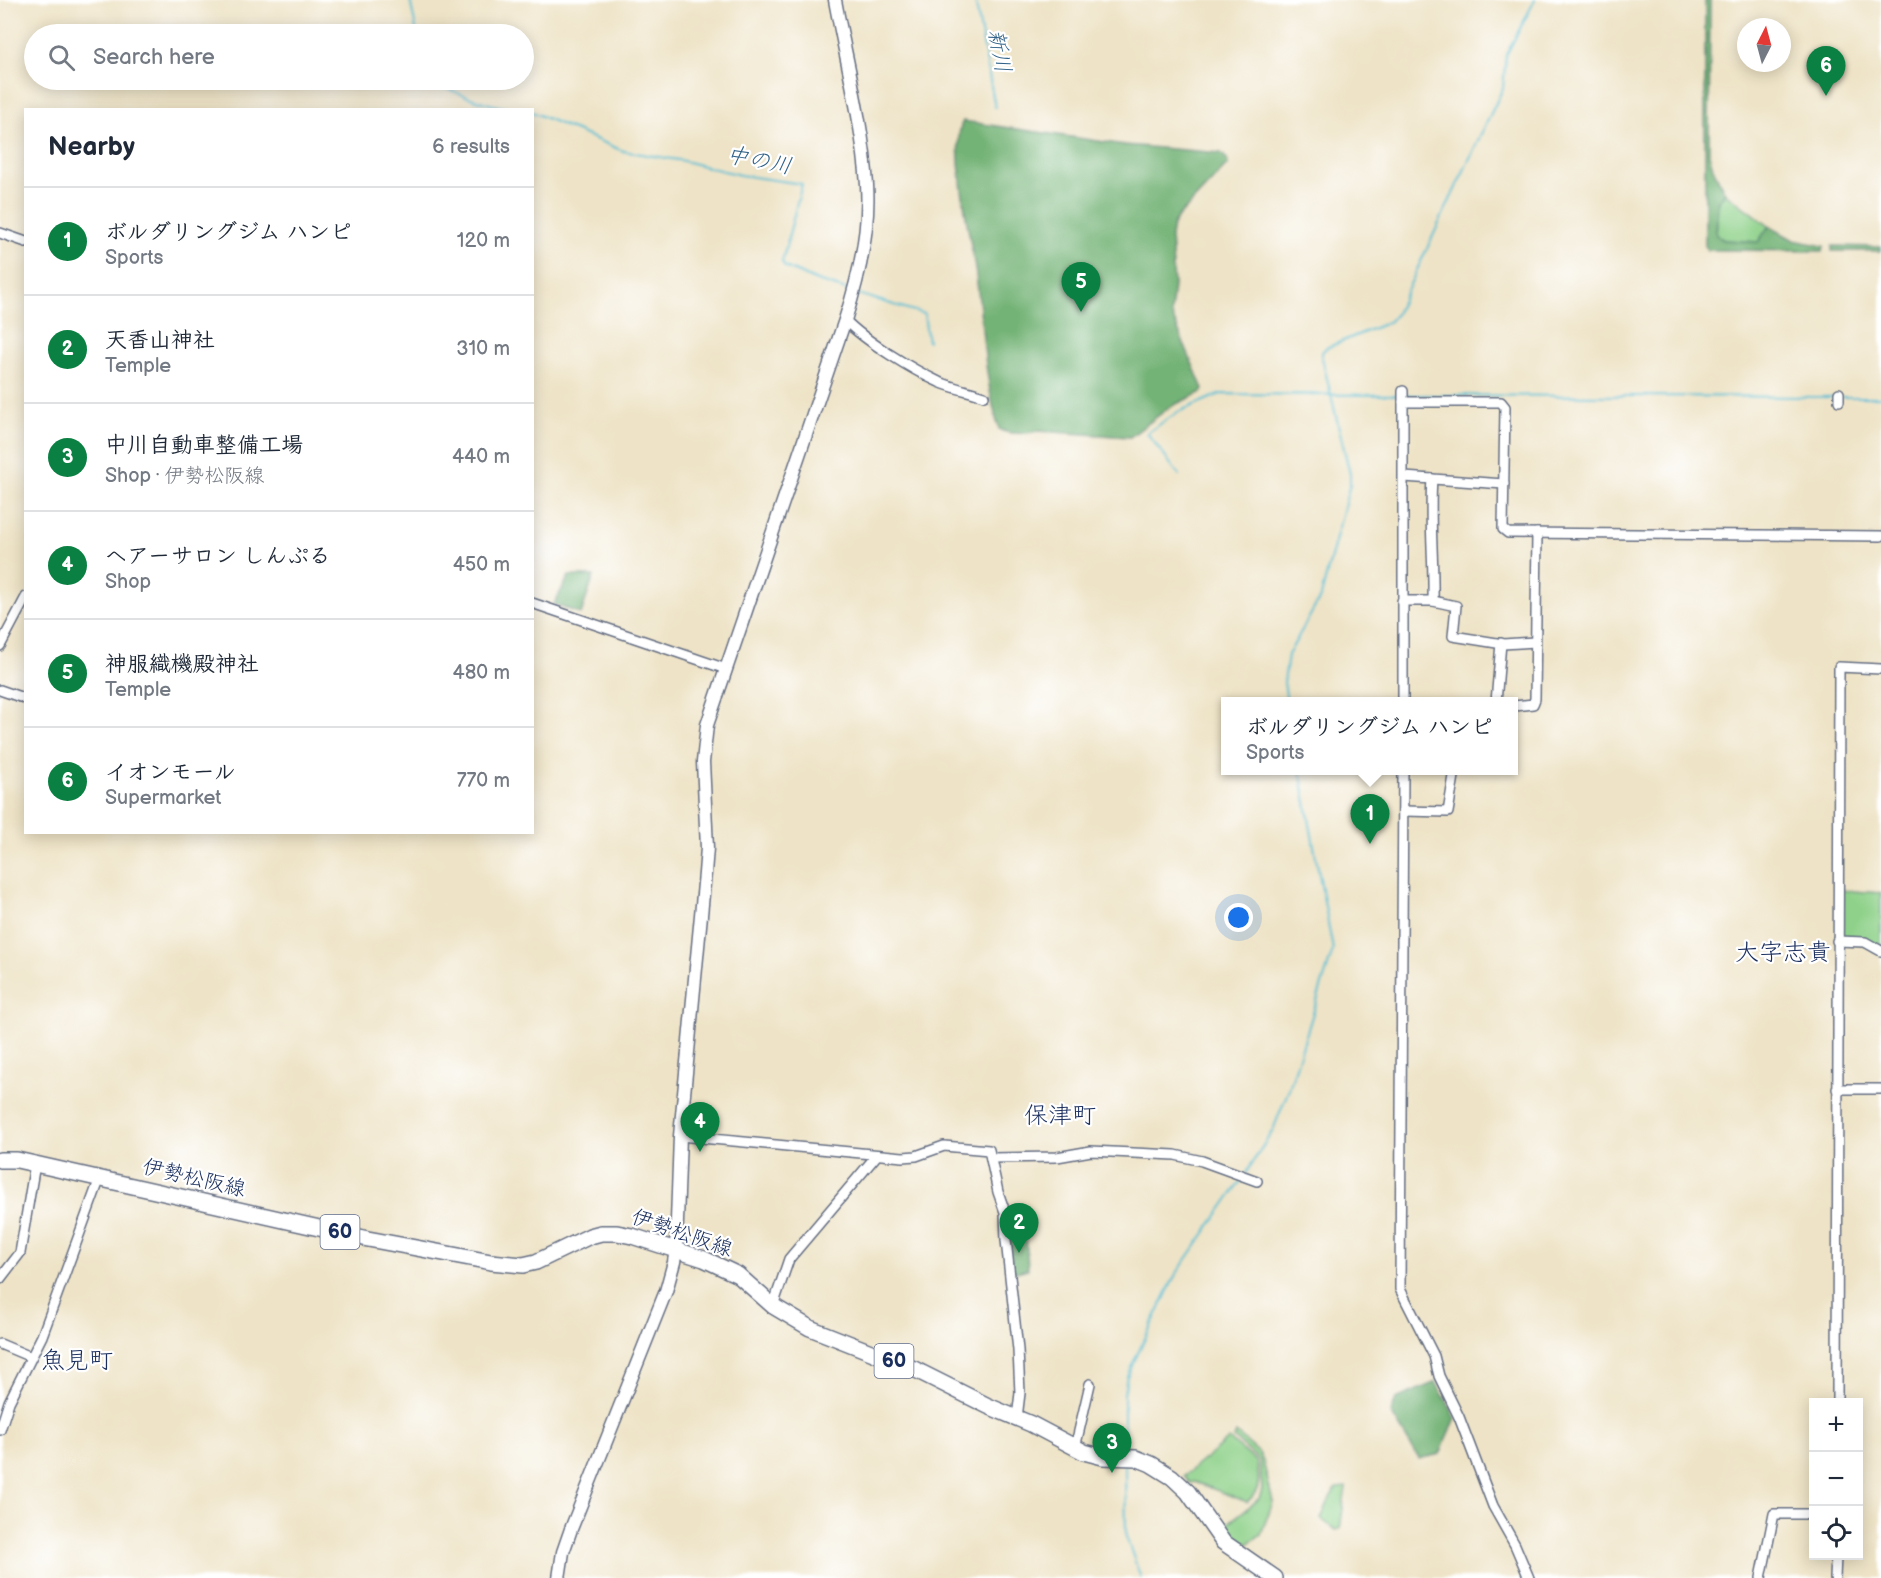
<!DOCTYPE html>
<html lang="en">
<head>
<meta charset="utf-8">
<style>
	:root { --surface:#fff; --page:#f2f2f3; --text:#1f2937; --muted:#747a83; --line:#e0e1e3; --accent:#0b8043 }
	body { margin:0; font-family:"Balsamiq Sans","Klee One",sans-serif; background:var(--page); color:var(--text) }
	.controls { position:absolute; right:18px; bottom:18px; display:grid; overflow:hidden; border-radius:0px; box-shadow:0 3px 15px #0003 }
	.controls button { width:54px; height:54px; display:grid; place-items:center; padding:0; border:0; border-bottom:2px solid var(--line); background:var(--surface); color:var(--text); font:30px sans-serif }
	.compass { position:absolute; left:1737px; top:18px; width:54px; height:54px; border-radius:50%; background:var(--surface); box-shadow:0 3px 15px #0003; rotate:6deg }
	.you { position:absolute; left:1239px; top:918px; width:21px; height:21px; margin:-15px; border:4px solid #fff; border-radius:50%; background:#1a73e8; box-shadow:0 0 0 9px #1a73e833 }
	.badge { display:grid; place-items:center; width:39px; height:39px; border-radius:50%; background:var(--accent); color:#fff; font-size:20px; font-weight:700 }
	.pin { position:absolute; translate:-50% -50px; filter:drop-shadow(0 2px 3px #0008) }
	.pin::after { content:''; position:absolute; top:32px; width:21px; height:18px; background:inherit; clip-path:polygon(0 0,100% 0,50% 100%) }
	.popup { position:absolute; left:1221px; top:697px; width:297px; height:78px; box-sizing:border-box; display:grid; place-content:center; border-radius:0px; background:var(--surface); filter:drop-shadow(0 2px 4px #0005); font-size:20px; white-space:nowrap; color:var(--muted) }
	.popup b { font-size:22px; color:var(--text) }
	.popup::after { content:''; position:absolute; left:50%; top:100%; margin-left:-12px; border:12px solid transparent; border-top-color:var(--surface) }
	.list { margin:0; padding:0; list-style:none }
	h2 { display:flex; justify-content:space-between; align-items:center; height:78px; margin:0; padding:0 24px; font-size:26px }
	h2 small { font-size:20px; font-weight:400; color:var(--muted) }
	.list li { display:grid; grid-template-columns:39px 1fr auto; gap:18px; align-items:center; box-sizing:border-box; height:108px; padding:0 24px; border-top:2px solid var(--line) }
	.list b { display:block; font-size:22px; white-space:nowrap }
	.list p { margin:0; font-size:20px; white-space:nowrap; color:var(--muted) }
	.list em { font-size:20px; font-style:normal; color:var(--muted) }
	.icon { flex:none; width:33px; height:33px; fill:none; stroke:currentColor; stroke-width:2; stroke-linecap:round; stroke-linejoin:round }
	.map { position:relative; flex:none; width:1881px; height:1578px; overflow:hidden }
	.search { position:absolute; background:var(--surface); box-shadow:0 3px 15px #0003; left:24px; top:24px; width:510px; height:66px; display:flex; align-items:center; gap:15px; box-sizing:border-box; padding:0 21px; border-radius:33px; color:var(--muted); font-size:22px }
	.panel { position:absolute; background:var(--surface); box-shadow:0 3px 15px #0003; left:24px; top:108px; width:510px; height:726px; border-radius:0px }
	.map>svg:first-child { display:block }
</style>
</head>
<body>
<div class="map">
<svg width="1881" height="1578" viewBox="0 0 1881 1578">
	<rect width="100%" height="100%" fill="#fff"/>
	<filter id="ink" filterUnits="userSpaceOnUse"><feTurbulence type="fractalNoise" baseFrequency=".0167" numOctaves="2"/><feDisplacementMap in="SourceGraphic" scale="12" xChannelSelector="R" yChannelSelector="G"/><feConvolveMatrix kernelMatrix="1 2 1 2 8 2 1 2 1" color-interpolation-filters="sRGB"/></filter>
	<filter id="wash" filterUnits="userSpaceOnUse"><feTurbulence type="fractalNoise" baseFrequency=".008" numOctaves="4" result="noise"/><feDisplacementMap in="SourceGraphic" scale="24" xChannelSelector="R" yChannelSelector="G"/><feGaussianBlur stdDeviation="1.35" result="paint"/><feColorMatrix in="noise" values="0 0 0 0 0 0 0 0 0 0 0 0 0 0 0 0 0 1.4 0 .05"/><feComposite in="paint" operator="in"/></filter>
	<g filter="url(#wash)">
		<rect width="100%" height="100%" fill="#eee3c6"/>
		<g fill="#8fd18a" stroke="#558074" stroke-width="1.5">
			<polygon points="1725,193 1769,226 1759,242 1724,240 1716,235 1718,201"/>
			<polygon points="1839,890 1881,893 1881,948 1839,939"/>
			<polygon points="1236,1433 1259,1453 1263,1461 1273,1502 1261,1534 1248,1544 1222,1528 1259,1499 1262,1489 1260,1461 1234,1438"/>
			<path d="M1229,1439L1257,1462C1259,1480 1262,1489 1247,1502L1195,1482L1190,1483L1184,1476Z"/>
			<polygon points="1346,1487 1340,1529 1336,1530 1321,1519 1331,1496 1337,1488"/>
		</g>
		<g fill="#73b376" stroke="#47716a" stroke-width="1.5">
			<polygon points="1705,0 1710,0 1709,154 1713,168 1725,193 1718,201 1716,235 1724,240 1758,242 1769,226 1794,240 1824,246 1823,251 1707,250 1705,245"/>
			<path d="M963,121L1125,145L1221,153L1227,159L1228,164L1178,217L1173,225L1171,236L1174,285L1171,313L1203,389L1202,392L1170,407L1130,437L1037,431C1026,434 1009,435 999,429C984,379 983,326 976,275C972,245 949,144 963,121Z"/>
			<polygon points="1832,246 1881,247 1881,251 1832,251"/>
			<polygon points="569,576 594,576 581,614 554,604"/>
			<polygon points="1026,1234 1028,1269 1013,1273 1009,1235"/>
			<polygon points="1436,1382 1456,1418 1440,1454 1419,1459 1391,1413 1396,1399"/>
		</g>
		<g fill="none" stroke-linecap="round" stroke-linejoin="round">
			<g stroke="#57bed4" stroke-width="2">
				<polyline points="410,0 417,34"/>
				<polyline points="975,0 995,107"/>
				<path d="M427,80C457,93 485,105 517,110"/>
				<polyline points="532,112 623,151 684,161 740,175 802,184 782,262 785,267 817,281 850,291"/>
				<polyline points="858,294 924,314 928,342"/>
				<polyline points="1407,395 1836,397"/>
				<polyline points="1842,397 1881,397"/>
				<polyline points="1179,475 1147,433 1178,412 1220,394 1401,395"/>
				<polyline points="1287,702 1284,682 1288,655 1321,596 1350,484 1350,474 1322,358 1322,352 1326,348 1389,322 1396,314 1503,88 1506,55 1535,0"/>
				<polyline points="1246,1173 1273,1130 1289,1089 1333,950 1300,770"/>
				<polyline points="1124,1452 1124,1394 1127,1376 1175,1276 1243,1178"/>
				<polyline points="1125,1463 1126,1537 1141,1578"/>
			</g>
		</g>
	</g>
	<g filter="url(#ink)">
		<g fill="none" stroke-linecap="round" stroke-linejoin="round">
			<defs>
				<g id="minor">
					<polyline points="0,233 26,242"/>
					<path d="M845,320C865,341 913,370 939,382C953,388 969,391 984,396"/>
					<polyline points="1839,401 1839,393"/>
					<polyline points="1403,402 1501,402 1505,407 1503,529 1508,533 1881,536"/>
					<polyline points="1404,477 1504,484"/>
					<path d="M1402,601H1433C1434,561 1429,520 1432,479"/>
					<polyline points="1433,601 1456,606 1453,636 1503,644 1535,642"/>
					<polyline points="532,603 726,669"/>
					<polyline points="0,646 26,597"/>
					<polyline points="0,690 26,699"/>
					<polyline points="1403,702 1403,391"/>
					<polyline points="1496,702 1501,643"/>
					<polyline points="1514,706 1533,704 1535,699 1537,533"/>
					<polyline points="1403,770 1400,1289 1434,1356 1439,1376 1459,1417 1493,1506 1515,1545 1529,1578"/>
					<polyline points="1403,811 1448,812 1455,770"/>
					<polyline points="1837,941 1865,942 1881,951"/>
					<polyline points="1837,1089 1881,1089"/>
					<polyline points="680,1136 903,1157 916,1156 944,1146 989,1150 998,1192 1005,1212 1006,1240 1018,1350 1020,1393 1017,1418"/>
					<polyline points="991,1158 1057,1157 1091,1151 1175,1155 1202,1161 1257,1181"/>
					<polyline points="0,1279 20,1253 35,1164"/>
					<polyline points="773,1306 789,1259 877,1155"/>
					<polyline points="0,1344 31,1357"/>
					<polyline points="1837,1402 1839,667 1881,669"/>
					<polyline points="0,1430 9,1402 42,1336 100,1178"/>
					<polyline points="1075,1448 1090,1384"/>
					<polyline points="1761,1578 1774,1514 1814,1514"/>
					<polyline points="1835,1578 1836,1556"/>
				</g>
				<path id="tertiary" d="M559,1578L563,1552L571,1529L666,1291L674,1262L676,1249L680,1136L705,873L707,848L703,762L707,725L845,320C859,277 870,231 867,185C863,124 846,60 835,0"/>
				<polyline id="primary" points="0,1160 17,1160 35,1164 368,1239 491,1262 523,1265 536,1262 590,1236 601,1233 617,1233 632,1236 704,1259 738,1275 773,1306 810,1328 914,1369 988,1406 1031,1424 1084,1452 1103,1457 1136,1458 1151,1464 1172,1477 1188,1492 1223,1542 1275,1578"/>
			</defs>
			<use href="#minor" stroke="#656e82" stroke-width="12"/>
			<use href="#tertiary" stroke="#656e82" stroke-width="15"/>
			<use href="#primary" stroke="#656e82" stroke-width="18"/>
			<use href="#minor" stroke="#fff" stroke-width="9"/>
			<use href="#tertiary" stroke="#fff" stroke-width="12"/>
			<use href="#primary" stroke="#fff" stroke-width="15"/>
		</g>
	</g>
	<g text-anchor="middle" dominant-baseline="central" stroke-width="4.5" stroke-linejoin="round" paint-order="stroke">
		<g fill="#fff" stroke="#5f6d8e" stroke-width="1.5">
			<rect x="320.5" y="1215" width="39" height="34" rx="4.5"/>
			<rect x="874.5" y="1344" width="39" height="34" rx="4.5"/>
		</g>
		<g font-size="20" font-weight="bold" fill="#1b2f5e">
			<text x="340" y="1232">60</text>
			<text x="894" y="1361">60</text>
		</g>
		<g font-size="21" fill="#1b2f5e" stroke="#fff">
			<text transform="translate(194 1178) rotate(13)">伊勢松阪線</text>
			<text transform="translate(682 1233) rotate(19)">伊勢松阪線</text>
		</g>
		<g font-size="22" font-style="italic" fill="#306187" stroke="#fff">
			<text transform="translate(999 51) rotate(79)">新川</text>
			<text transform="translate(759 161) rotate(11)">中の川</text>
		</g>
		<g font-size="24" fill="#1b2f5e" stroke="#fff">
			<text x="1783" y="952">大字志貴</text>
			<text x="1060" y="1115">保津町</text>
			<text x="77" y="1360">魚見町</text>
		</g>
	</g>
</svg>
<div class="controls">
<button>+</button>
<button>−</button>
<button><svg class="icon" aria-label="locate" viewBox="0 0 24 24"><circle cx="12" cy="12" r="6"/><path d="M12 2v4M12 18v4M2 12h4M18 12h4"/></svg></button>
</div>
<svg class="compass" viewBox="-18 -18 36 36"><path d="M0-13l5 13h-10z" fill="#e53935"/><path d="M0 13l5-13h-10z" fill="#747a83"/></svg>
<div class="you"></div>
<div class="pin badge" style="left:1370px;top:844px">1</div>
<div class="popup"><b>ボルダリングジム ハンピ</b>Sports</div>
<div class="pin badge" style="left:1019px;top:1253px">2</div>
<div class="pin badge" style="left:1112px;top:1473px">3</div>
<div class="pin badge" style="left:700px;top:1152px">4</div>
<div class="pin badge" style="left:1081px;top:312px">5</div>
<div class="pin badge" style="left:1826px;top:96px">6</div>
<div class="search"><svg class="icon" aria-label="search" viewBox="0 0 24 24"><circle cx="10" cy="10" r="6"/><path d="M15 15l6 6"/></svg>Search here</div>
<section class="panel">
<h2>Nearby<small>6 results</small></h2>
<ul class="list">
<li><span class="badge">1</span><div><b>ボルダリングジム ハンピ</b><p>Sports</p></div><em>120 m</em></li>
<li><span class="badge">2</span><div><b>天香山神社</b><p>Temple</p></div><em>310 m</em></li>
<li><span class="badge">3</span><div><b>中川自動車整備工場</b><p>Shop · 伊勢松阪線</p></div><em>440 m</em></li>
<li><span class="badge">4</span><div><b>ヘアーサロン しんぷる</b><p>Shop</p></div><em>450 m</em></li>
<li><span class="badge">5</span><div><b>神服織機殿神社</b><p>Temple</p></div><em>480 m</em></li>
<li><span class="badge">6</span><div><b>イオンモール</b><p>Supermarket</p></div><em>770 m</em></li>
</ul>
</section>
</div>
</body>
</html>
